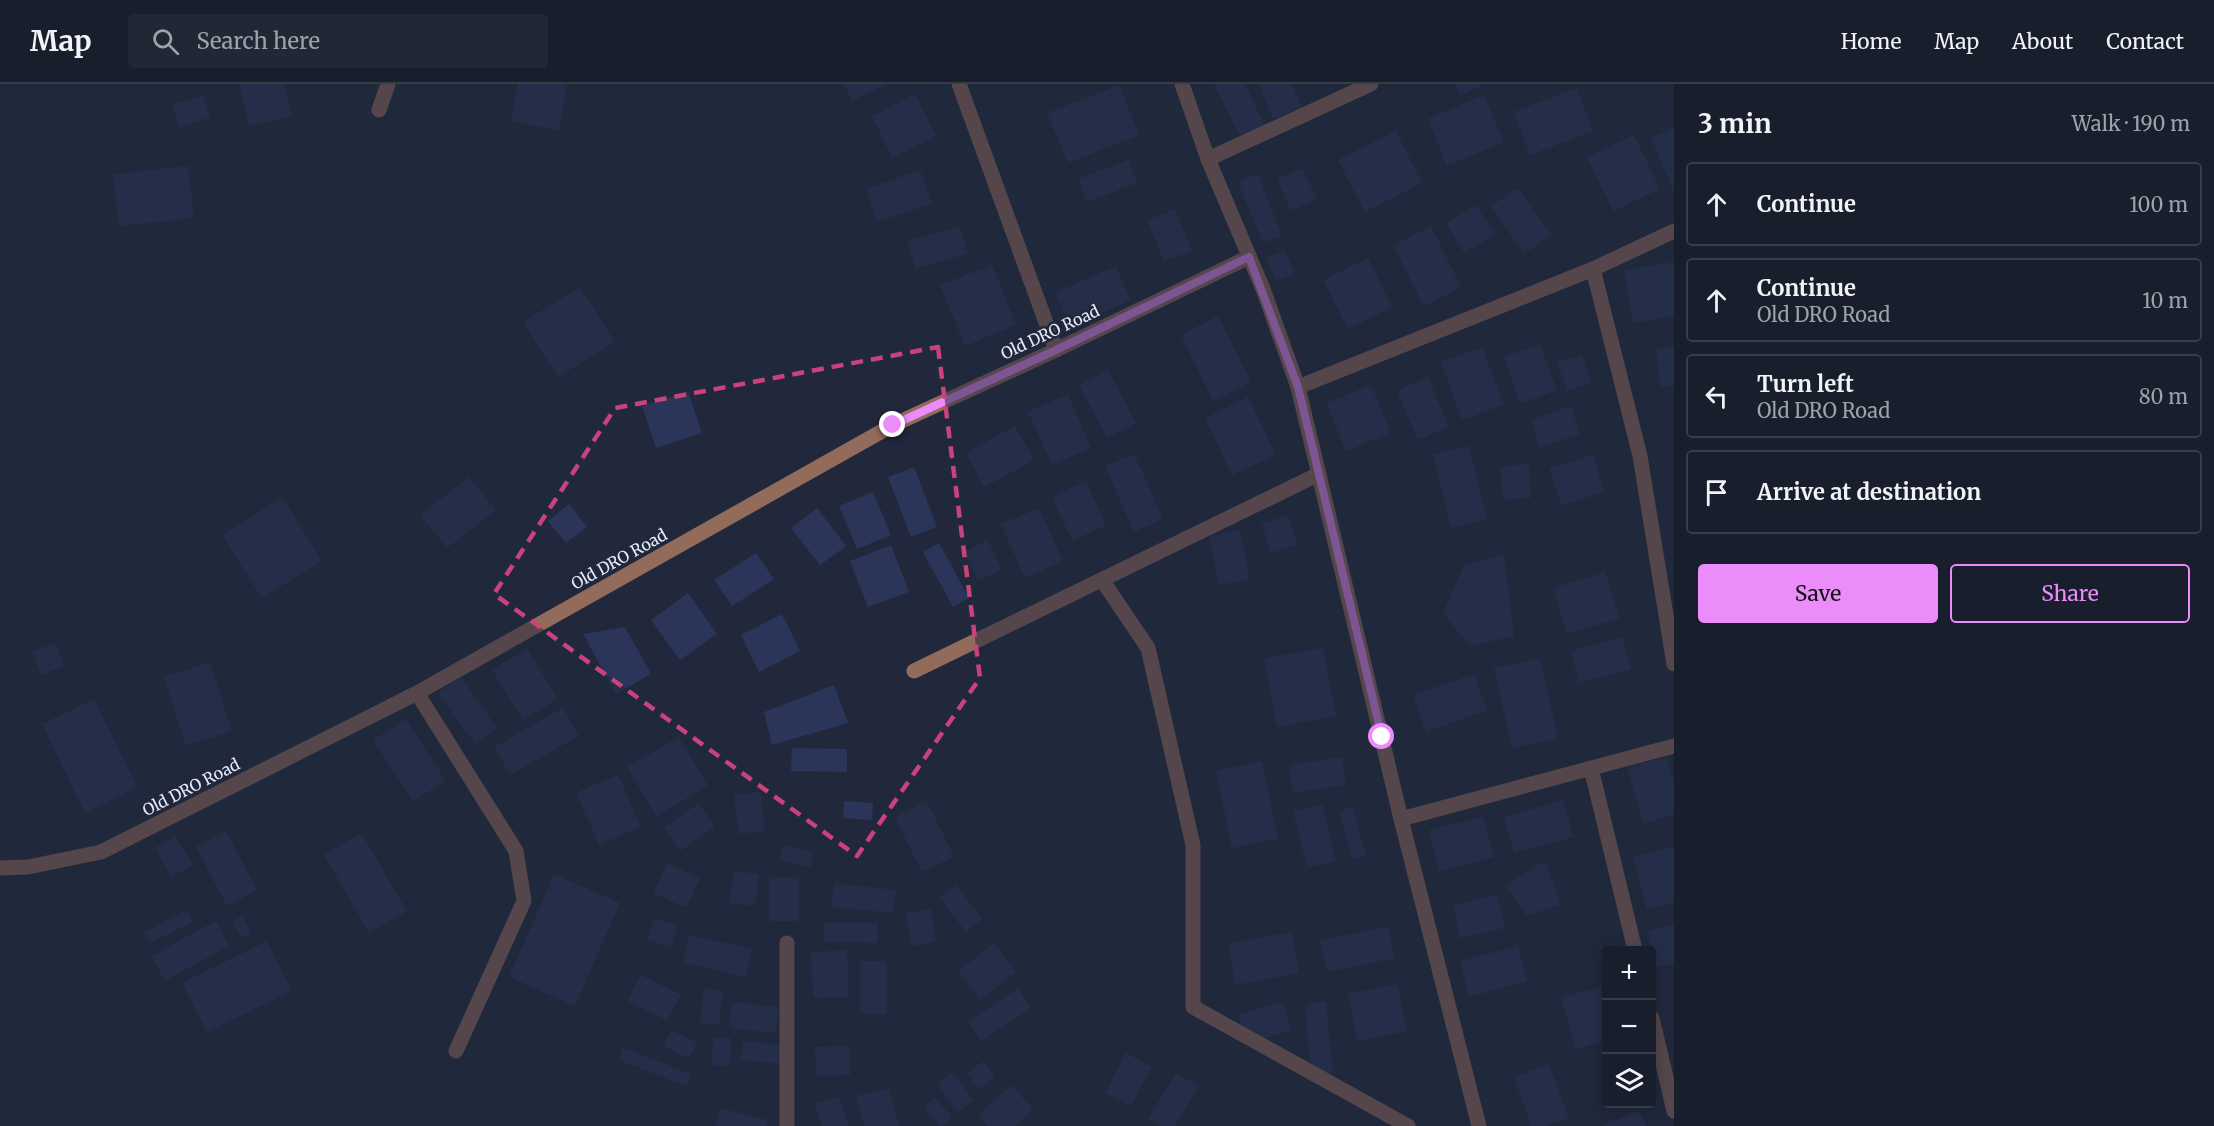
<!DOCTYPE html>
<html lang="en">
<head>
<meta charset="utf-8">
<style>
	:root { --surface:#191e2d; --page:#222735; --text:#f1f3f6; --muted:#9fa2aa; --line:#373c49; --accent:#ec8cfb }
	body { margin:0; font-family:Merriweather,serif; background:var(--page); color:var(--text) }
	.controls { position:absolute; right:18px; bottom:18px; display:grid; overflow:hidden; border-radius:6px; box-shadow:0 3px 15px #0003 }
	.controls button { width:54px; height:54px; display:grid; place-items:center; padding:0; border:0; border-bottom:2px solid var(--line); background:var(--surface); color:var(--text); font:30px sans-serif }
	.stop { position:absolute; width:18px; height:18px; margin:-14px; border:4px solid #ec8cfb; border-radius:50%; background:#fff }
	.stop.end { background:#ec8cfb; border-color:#fff; box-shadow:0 2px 6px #0008 }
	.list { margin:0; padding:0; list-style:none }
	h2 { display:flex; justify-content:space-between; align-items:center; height:78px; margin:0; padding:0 24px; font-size:26px }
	h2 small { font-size:20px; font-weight:400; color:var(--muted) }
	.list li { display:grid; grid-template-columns:39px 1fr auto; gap:18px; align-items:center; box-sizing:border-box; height:84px; margin:0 12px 12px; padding:0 12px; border:2px solid var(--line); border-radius:6px }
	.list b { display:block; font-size:22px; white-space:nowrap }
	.list p { margin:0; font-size:20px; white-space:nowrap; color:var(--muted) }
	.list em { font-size:20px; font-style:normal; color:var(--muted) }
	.actions { display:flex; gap:12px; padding:18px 24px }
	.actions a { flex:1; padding:14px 0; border:2px solid var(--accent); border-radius:6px; text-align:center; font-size:21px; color:var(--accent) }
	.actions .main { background:var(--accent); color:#111 }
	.icon { flex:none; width:33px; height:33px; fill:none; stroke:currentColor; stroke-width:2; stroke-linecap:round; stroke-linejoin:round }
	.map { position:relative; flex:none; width:1674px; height:1042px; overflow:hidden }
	header { display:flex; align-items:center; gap:36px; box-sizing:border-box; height:84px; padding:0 30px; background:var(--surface); border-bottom:2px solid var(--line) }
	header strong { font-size:28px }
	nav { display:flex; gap:33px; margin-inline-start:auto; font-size:21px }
	.search { width:420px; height:54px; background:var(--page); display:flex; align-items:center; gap:15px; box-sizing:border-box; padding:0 21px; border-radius:6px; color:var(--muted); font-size:22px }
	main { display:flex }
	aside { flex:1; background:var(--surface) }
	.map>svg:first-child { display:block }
</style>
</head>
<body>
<header>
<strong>Map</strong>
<div class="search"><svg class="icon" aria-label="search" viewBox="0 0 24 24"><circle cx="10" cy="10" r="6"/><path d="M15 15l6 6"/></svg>Search here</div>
<nav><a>Home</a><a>Map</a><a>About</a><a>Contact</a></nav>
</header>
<main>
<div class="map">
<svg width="1674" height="1042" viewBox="0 0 1674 1042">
	<rect width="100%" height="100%" fill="#21283c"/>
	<g fill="#2a3559">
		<polygon points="239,0 284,0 292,32 249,42"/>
		<polygon points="518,0 567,0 559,47 511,37"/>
		<polygon points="844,0 886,0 852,17"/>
		<polygon points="1214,0 1245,0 1264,40 1240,52"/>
		<polygon points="1259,0 1292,0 1302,23 1273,35"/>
		<polygon points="1455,0 1485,0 1461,11"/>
		<polygon points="1119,1 1139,51 1068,79 1047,29"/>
		<polygon points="1577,4 1593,47 1530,71 1514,28"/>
		<polygon points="915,10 936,52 892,74 872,32"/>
		<polygon points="203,11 210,33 180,43 172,21"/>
		<polygon points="1484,11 1504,58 1447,82 1428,35"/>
		<polygon points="1674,44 1674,108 1651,54"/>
		<polygon points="1396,47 1422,99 1365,128 1338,76"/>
		<polygon points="1634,51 1660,105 1613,127 1587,73"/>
		<polygon points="1128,76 1137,99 1087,118 1078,95"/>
		<polygon points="188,82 194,134 119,142 113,90"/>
		<polygon points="1302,84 1317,115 1291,127 1277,95"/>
		<polygon points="920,86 932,120 877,138 866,105"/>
		<polygon points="1258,90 1282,152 1263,159 1238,98"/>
		<polygon points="1518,104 1551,151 1524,170 1491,122"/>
		<polygon points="1476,121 1495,150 1464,169 1446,139"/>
		<polygon points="1175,125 1192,167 1164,177 1147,136"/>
		<polygon points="960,142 968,170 915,184 907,157"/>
		<polygon points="1431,142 1461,203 1424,222 1393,161"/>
		<polygon points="1285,166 1295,189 1276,197 1266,174"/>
		<polygon points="1368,174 1392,223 1348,245 1323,196"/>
		<polygon points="1674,178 1674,232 1633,239 1624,186"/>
		<polygon points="992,181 1016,241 965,262 940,201"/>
		<polygon points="1116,182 1131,216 1070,243 1055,209"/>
		<polygon points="580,203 615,258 558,293 523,238"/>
		<polygon points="1218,232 1251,298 1213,317 1181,251"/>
		<polygon points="1540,260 1557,306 1520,320 1504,273"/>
		<polygon points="1482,263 1504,321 1462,336 1441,278"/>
		<polygon points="1674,263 1674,301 1660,303 1656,265"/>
		<polygon points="1582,271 1591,299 1567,307 1557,278"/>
		<polygon points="1108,286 1136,339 1107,354 1079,301"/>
		<polygon points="1428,293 1449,343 1418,356 1397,307"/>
		<polygon points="1371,301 1391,349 1346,367 1326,319"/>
		<polygon points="688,307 702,349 656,364 642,322"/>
		<polygon points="1068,310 1091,364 1052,381 1028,328"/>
		<polygon points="1248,313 1276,371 1232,391 1205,334"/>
		<polygon points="1571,322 1580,350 1540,363 1531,336"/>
		<polygon points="1015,342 1034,376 984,403 966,369"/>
		<polygon points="1469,362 1487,435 1451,444 1433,370"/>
		<polygon points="1134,370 1163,435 1134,448 1105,382"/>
		<polygon points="1593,371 1604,408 1561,421 1549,384"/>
		<polygon points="1529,380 1531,414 1503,416 1500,382"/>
		<polygon points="914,383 937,443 911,453 888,393"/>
		<polygon points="469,393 496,426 447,464 420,431"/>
		<polygon points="1086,397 1106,441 1072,457 1052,413"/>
		<polygon points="873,408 891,451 857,465 839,422"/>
		<polygon points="282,413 322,477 262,514 222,451"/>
		<polygon points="569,420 587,443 566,459 548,437"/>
		<polygon points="817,424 846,462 820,481 791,444"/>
		<polygon points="1039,424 1063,477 1025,494 1001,440"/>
		<polygon points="1288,431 1297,460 1271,469 1262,440"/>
		<polygon points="1240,446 1250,495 1219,501 1209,452"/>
		<polygon points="988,456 1002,486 978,497 964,468"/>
		<polygon points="939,459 969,514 953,523 923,468"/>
		<polygon points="891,461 909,508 868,523 850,477"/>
		<polygon points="756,469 774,495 732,522 714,496"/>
		<polygon points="1504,470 1514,552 1470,562 1443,529 1464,481"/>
		<polygon points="1605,488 1620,534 1567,550 1553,504"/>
		<polygon points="688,509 717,550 680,576 651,536"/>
		<polygon points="782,530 800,567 759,588 741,551"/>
		<polygon points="625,543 651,590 616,610 583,550"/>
		<polygon points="1622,553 1631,585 1579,599 1571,567"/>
		<polygon points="56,559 64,582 41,591 32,567"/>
		<polygon points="1323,564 1336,632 1277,643 1264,574"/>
		<polygon points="527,565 558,615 523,636 492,586"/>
		<polygon points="1540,574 1558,654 1512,664 1494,584"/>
		<polygon points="210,578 232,647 186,662 164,593"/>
		<polygon points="1474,590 1487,626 1426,648 1413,611"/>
		<polygon points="461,593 497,644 475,660 438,609"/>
		<polygon points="834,601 848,639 772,661 764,628"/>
		<polygon points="94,615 137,703 85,729 42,640"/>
		<polygon points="563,624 579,652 510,691 494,663"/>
		<polygon points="406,635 446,697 413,717 373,656"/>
		<polygon points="679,653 708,702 656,732 627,683"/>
		<polygon points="792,664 847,665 847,688 791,687"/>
		<polygon points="1342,673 1346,701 1293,709 1289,681"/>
		<polygon points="1666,673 1674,698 1674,730 1644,740 1627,684"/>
		<polygon points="1262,677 1278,754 1232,764 1216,687"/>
		<polygon points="618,691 641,743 599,761 576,709"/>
		<polygon points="761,708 765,747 739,750 734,711"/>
		<polygon points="1563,716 1574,753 1514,769 1504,733"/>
		<polygon points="844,717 873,719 872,736 843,734"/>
		<polygon points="927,717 954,773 922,788 895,733"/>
		<polygon points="699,719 715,743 680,767 664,744"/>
		<polygon points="1322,720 1336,777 1307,783 1293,727"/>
		<polygon points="1353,723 1366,772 1352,775 1339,727"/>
		<polygon points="1483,733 1494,773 1439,787 1429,746"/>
		<polygon points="226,747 257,806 227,822 196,763"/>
		<polygon points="361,749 407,827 369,849 324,771"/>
		<polygon points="175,752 193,781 171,793 155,764"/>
		<polygon points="783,761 814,768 810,784 779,776"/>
		<polygon points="1674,763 1674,818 1647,825 1633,773"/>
		<polygon points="1545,777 1561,820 1527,832 1505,801"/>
		<polygon points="667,779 700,794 686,824 653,809"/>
		<polygon points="734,787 759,790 755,822 729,819"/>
		<polygon points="554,790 620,819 575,922 509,893"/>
		<rect x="769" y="793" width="30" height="44"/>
		<polygon points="834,799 896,806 893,829 831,823"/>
		<polygon points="956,801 982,835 966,848 939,813"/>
		<polygon points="1497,811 1505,844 1460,854 1453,821"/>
		<polygon points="931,825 936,858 911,862 906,829"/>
		<polygon points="186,826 193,838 150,859 144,848"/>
		<polygon points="243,832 251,849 241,854 232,837"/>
		<polygon points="654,834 678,842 670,864 647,855"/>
		<polygon points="216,837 229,862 165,897 151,872"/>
		<polygon points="824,839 878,839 877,859 824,858"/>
		<polygon points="1674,841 1674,880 1655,884 1648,846"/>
		<polygon points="1388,843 1395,874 1327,888 1320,856"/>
		<polygon points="1292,848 1299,889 1235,901 1228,859"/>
		<polygon points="689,851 752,865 746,893 683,879"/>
		<polygon points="267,857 292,907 207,948 182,899"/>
		<polygon points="994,859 1016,888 980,916 958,887"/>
		<polygon points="1518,862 1527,897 1469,913 1460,877"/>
		<polygon points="847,866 849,913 813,914 811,868"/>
		<rect x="860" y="877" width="27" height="53"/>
		<polygon points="641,891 681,911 667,936 627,917"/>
		<polygon points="1397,900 1407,947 1357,957 1348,910"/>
		<polygon points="1606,901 1606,956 1576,965 1561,914"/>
		<polygon points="704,904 723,907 719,940 700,939"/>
		<polygon points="1018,904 1031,924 981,957 968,938"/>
		<polygon points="1282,917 1292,946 1247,960 1238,931"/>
		<polygon points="732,918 779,923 776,949 729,944"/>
		<polygon points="1326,918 1333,989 1311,991 1305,920"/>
		<polygon points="671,946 697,959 689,975 663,962"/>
		<polygon points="713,954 731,954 730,982 712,981"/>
		<polygon points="743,957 783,961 781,980 741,976"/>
		<polygon points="850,962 850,991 816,992 815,963"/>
		<polygon points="623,964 691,990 687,1002 618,976"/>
		<polygon points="1126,969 1152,983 1131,1022 1105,1009"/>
		<polygon points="984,977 995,994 978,1005 967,989"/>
		<polygon points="1549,980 1569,1034 1546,1042 1531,1042 1514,993"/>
		<polygon points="952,988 974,1016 958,1028 937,1000"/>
		<polygon points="1176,989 1199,1002 1175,1042 1160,1042 1148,1035"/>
		<polygon points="1011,1001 1033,1025 1015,1042 987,1042 978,1032"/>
		<polygon points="889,1004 899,1042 864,1042 856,1012"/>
		<polygon points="839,1012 849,1042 822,1042 815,1020"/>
		<polygon points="935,1014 952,1033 943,1042 940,1042 923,1023"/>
		<polygon points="720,1024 768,1036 767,1042 716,1042"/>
		<polygon points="1639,1026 1646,1042 1603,1042"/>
	</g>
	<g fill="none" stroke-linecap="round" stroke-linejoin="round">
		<g stroke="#936b5b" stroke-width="15">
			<polyline points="959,0 1056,266"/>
			<polyline points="1182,0 1208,75 1263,205 1298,303 1401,735 1479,1042"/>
			<polyline points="379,26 388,0"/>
			<polyline points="1208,75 1371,0"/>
			<polyline points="1593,185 1674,147"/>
			<polyline points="1298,303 1593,185 1640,372 1674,580"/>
			<polyline points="1102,496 1148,564 1193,761 1193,923 1408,1042"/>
			<polyline points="914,587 1319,390"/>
			<polyline points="417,609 516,767 524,817 456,967"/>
			<polyline points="1591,684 1635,866"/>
			<polyline points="1401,735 1674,662"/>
			<polyline points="0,784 28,783 101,768 417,609 893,341 1056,266 1249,173"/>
			<polyline points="787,859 787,1042"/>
			<polyline points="1652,934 1674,1027"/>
		</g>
	</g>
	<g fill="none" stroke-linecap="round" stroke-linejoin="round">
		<polyline stroke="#ec8cfb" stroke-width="8" points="893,341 1056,266 1249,173 1298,303 1382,653"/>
	</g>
	<path d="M0 0H1674V1042H0ZM938,263L980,594L857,772L494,510L615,324Z" fill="#21283c" fill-opacity=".55" fill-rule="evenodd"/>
	<path fill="none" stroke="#c9427b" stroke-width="4.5" stroke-dasharray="12 8" stroke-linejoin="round" d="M938,263L980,594L857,772L494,510L615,324Z"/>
	<g text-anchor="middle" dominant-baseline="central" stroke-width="5" stroke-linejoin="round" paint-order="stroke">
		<g font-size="16" fill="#e7ecf9" stroke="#21283c">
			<text transform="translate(1050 248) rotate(-25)">Old DRO Road</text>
			<text transform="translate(619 475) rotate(-29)">Old DRO Road</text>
			<text transform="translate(191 703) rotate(-27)">Old DRO Road</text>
		</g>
	</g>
</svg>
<div class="controls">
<button>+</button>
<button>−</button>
<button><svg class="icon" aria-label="layers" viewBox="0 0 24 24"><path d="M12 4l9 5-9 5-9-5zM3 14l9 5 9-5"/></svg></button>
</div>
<div class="stop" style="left:1382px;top:653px"></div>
<div class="stop end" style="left:893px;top:341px"></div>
</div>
<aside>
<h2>3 min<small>Walk · 190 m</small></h2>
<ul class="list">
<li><svg class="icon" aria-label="ahead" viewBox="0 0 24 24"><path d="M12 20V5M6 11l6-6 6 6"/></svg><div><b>Continue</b></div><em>100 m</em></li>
<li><svg class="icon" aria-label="ahead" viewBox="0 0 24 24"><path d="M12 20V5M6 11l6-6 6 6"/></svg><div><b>Continue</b><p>Old DRO Road</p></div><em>10 m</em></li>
<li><svg class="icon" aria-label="left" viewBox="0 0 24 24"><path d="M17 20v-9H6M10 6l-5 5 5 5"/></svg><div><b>Turn left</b><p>Old DRO Road</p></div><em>80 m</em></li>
<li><svg class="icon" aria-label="arrive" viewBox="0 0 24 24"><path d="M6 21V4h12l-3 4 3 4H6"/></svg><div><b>Arrive at destination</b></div></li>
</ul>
<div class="actions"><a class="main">Save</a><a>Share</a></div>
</aside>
</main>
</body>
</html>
